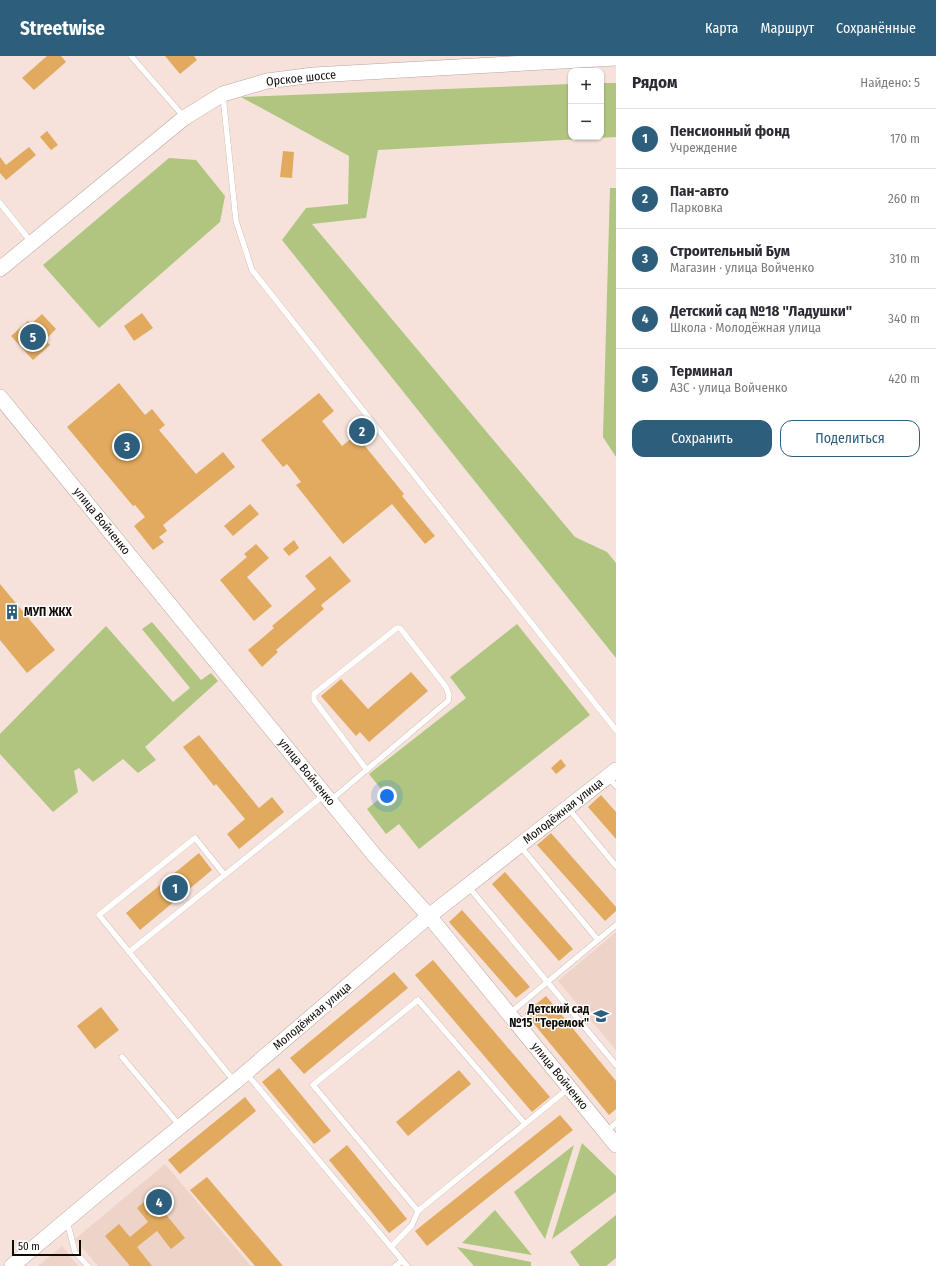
<!DOCTYPE html>
<html lang="ru">
<head>
<meta charset="utf-8">
<style>
	:root { --surface:#fff; --page:#f2f2f3; --text:#2b2b33; --muted:#7c7c81; --line:#e1e1e2; --accent:#2d5e7c }
	body { margin:0; font-family:"Fira Sans Condensed",sans-serif; background:var(--page); color:var(--text) }
	.controls { position:absolute; right:12px; top:12px; display:grid; overflow:hidden; border-radius:8px; box-shadow:0 1px 3px #0004 }
	.controls button { width:36px; height:36px; display:grid; place-items:center; padding:0; border:0; border-bottom:1px solid var(--line); background:var(--surface); color:var(--text); font:20px sans-serif }
	.scale { position:absolute; left:12px; bottom:10px; width:69px; box-sizing:border-box; padding-left:4px; border:2px solid #110b08; border-top:0; font-size:11px; line-height:14px; white-space:nowrap; color:#110b08; -webkit-text-stroke:3px #fff; paint-order:stroke }
	.you { position:absolute; left:387px; top:740px; width:14px; height:14px; margin:-10px; border:3px solid #fff; border-radius:50%; background:#1a73e8; box-shadow:0 0 0 6px #1a73e833 }
	.badge { display:grid; place-items:center; width:26px; height:26px; border-radius:50%; background:var(--accent); color:#fff; font-size:13px; font-weight:700 }
	.pin { position:absolute; translate:-50% -50%; border:2px solid #fff; box-shadow:0 1px 4px #0006 }
	.list { margin:0; padding:0; list-style:none }
	h2 { display:flex; justify-content:space-between; align-items:center; height:52px; margin:0; padding:0 16px; font-size:17px }
	h2 small { font-size:13px; font-weight:400; color:var(--muted) }
	.list li { display:grid; grid-template-columns:26px 1fr auto; gap:12px; align-items:center; box-sizing:border-box; height:60px; padding:0 16px; border-top:1px solid var(--line) }
	.list b { display:block; font-size:15px; white-space:nowrap }
	.list p { margin:0; font-size:13px; white-space:nowrap; color:var(--muted) }
	.list em { font-size:13px; font-style:normal; color:var(--muted) }
	.actions { display:flex; gap:8px; padding:12px 16px }
	.actions a { flex:1; padding:9px 0; border:1px solid var(--accent); border-radius:12px; text-align:center; font-size:14px; color:var(--accent) }
	.actions .main { background:var(--accent); color:#fff }
	.map { position:relative; flex:none; width:616px; height:1210px; overflow:hidden }
	header { display:flex; align-items:center; gap:24px; box-sizing:border-box; height:56px; padding:0 20px; background:var(--accent); color:#fff }
	header strong { font-size:19px }
	nav { display:flex; gap:22px; margin-inline-start:auto; font-size:14px }
	main { display:flex }
	aside { flex:1; background:var(--surface) }
	.map>svg:first-child { display:block }
</style>
</head>
<body>
<header>
<strong>Streetwise</strong>
<nav><a>Карта</a><a>Маршрут</a><a>Сохранённые</a></nav>
</header>
<main>
<div class="map">
<svg width="616" height="1210" viewBox="0 0 616 1210">
	<rect width="100%" height="100%" fill="#f6e2db"/>
	<g fill="#eed3c8">
		<polygon points="616,876 616,994 558,925"/>
		<polygon points="165,1108 251,1210 98,1210 75,1183"/>
		<polygon points="62,1190 78,1210 38,1210"/>
	</g>
	<g fill="#b0c580">
		<polygon points="601,27 616,27 616,81 378,94 366,162 312,168 575,481 607,496 616,507 616,602 282,184 306,152 348,148 349,100 241,41 571,28 571,81 601,81"/>
		<polygon points="169,102 196,104 225,140 220,166 99,272 43,209"/>
		<polygon points="610,132 616,132 616,401 603,381"/>
		<polygon points="152,566 201,624 211,617 218,625 145,691 156,704 138,717 123,703 93,726 79,712 74,715 78,736 53,756 0,698 0,678 106,570 173,646 190,632 142,573"/>
		<polygon points="517,568 590,659 419,793 399,768 386,778 367,753 385,738 369,718 466,642 450,621"/>
		<polygon points="582,1087 616,1120 616,1136 552,1183"/>
		<polygon points="574,1089 545,1183 514,1136"/>
		<polygon points="495,1154 532,1199 462,1187"/>
		<polygon points="616,1159 616,1202 606,1210 580,1210 570,1196"/>
		<polygon points="457,1191 531,1206 531,1210 474,1210"/>
	</g>
	<g fill="#e1aa5f">
		<polygon points="47,0 61,0 66,6 34,34 22,22"/>
		<polygon points="165,0 194,0 197,4 180,18"/>
		<polygon points="47,75 58,89 51,94 40,81"/>
		<polygon points="29,91 36,99 6,124 0,117 0,101 6,109"/>
		<polygon points="283,95 294,96 292,122 280,121"/>
		<polygon points="142,257 153,272 134,285 124,270"/>
		<polygon points="42,258 56,273 45,284 50,289 33,304 11,280 28,265 31,268"/>
		<polygon points="119,327 145,359 152,353 165,369 159,374 196,418 223,396 235,411 163,469 167,475 159,481 164,486 153,494 134,470 145,461 135,449 133,450 67,371"/>
		<polygon points="319,337 334,355 322,365 342,390 356,379 404,438 402,440 435,480 425,488 392,448 343,488 296,429 301,426 287,408 283,411 261,384"/>
		<polygon points="250,448 259,458 233,480 224,470"/>
		<polygon points="294,484 299,492 289,500 283,493"/>
		<polygon points="256,488 269,502 247,521 272,550 254,565 220,524 247,501 244,498"/>
		<polygon points="330,500 351,525 321,549 324,553 276,594 278,596 262,611 248,594 274,572 272,570 316,533 305,520"/>
		<polygon points="0,528 55,594 27,617 0,584"/>
		<polygon points="411,616 428,635 369,686 360,676 356,680 321,640 341,623 368,653"/>
		<polygon points="199,679 259,752 272,741 284,756 239,793 227,778 245,763 216,728 214,730 183,691"/>
		<polygon points="561,703 566,710 556,718 551,712"/>
		<polygon points="601,739 616,756 616,783 588,751"/>
		<polygon points="551,777 616,851 616,855 605,865 537,789"/>
		<polygon points="199,797 212,814 140,874 126,857"/>
		<polygon points="505,816 573,893 559,905 492,828"/>
		<polygon points="462,854 530,931 516,942 449,866"/>
		<polygon points="433,904 550,1041 532,1056 415,919"/>
		<polygon points="394,916 408,932 304,1018 290,1002"/>
		<polygon points="546,940 616,1025 616,1053 609,1059 525,957"/>
		<polygon points="101,951 119,974 95,993 77,970"/>
		<polygon points="279,1012 331,1075 314,1088 262,1026"/>
		<polygon points="459,1014 471,1028 408,1080 396,1066"/>
		<polygon points="245,1041 256,1055 180,1118 168,1104"/>
		<polygon points="560,1059 573,1074 427,1190 415,1175"/>
		<polygon points="347,1089 407,1163 389,1177 329,1104"/>
		<polygon points="207,1121 283,1210 255,1210 190,1134"/>
		<polygon points="151,1140 185,1182 171,1193 157,1175 137,1191 152,1210 130,1210 105,1180 119,1168 130,1181 148,1166 137,1152"/>
	</g>
	<g fill="none" stroke-linecap="round" stroke-linejoin="round">
		<defs>
			<g id="service">
				<polyline points="131,0 184,61"/>
				<polyline points="223,40 236,165 252,214 616,674"/>
				<polyline points="0,147 31,186"/>
				<polyline points="608,721 616,730"/>
				<polyline points="331,744 448,645 449,639 446,631 400,572 397,572 314,638 314,644 367,714"/>
				<polyline points="568,752 616,810"/>
				<polyline points="520,790 598,884"/>
				<polyline points="224,818 195,782 99,859 235,1026"/>
				<polyline points="468,830 616,1009"/>
				<polyline points="129,896 324,739"/>
				<polyline points="509,958 616,869"/>
				<polyline points="122,1001 180,1070"/>
				<polyline points="246,1017 407,1210"/>
				<polyline points="525,1068 418,944 313,1029 418,1155 569,1032"/>
				<polyline points="606,1076 616,1067"/>
				<polyline points="67,1165 75,1196 88,1210"/>
				<polyline points="391,1191 412,1169 418,1155"/>
				<polyline points="395,1210 402,1205"/>
			</g>
			<g id="secondary">
				<polyline points="0,213 184,62 223,38 267,25 314,19 616,2"/>
				<polyline points="0,341 375,800 429,860 616,1089"/>
				<polyline points="12,1210 101,1135 235,1026 429,860 616,714"/>
			</g>
		</defs>
		<use href="#service" stroke="#b8a69f" stroke-width="6"/>
		<use href="#secondary" stroke="#b8a69f" stroke-width="16"/>
		<use href="#service" stroke="#fff" stroke-width="5.5"/>
		<use href="#secondary" stroke="#fff" stroke-width="15"/>
	</g>
	<defs>
		<symbol id="building-bare" viewBox="-9 -9 18 18"><path d="M-4-6H4V6H1V3H-1V6H-4ZM-2.5-4.3h1.7v1.8h-1.7ZM.8-4.3h1.7v1.8H.8ZM-2.5-1h1.7V.8h-1.7ZM.8-1h1.7V.8H.8Z" fill="#2d5e7c" stroke="#fff" stroke-width="2.5" paint-order="stroke"/></symbol>
		<symbol id="school-bare" viewBox="-9 -9 18 18"><path d="M0-5L7-2L0 1L-7-2ZM-4 1L0 2.5L4 1V4Q0 6-4 4Z" fill="#2d5e7c" stroke="#fff" stroke-width="2.5" paint-order="stroke"/></symbol>
	</defs>
	<g fill-rule="evenodd">
		<use href="#building-bare" x="1" y="545" width="22" height="22"/>
		<use href="#school-bare" x="590" y="949" width="22" height="22"/>
	</g>
	<g text-anchor="middle" dominant-baseline="central" stroke-width="3" stroke-linejoin="round" paint-order="stroke">
		<g font-size="12" fill="#110b08" stroke="#fff">
			<text transform="translate(301 22) rotate(-6)">Орское шоссе</text>
			<text transform="translate(102 465) rotate(51)">улица Войченко</text>
			<text transform="translate(307 716) rotate(51)">улица Войченко</text>
			<text transform="translate(563 755) rotate(-38)">Молодёжная улица</text>
			<text transform="translate(312 960) rotate(-40)">Молодёжная улица</text>
			<text transform="translate(560 1020) rotate(51)">улица Войченко</text>
		</g>
		<g font-size="12" font-weight="bold" fill="#110b08" stroke="#fff" text-anchor="start">
			<text x="24" y="556">МУП ЖКХ</text>
			<text x="589" y="953" text-anchor="end">Детский сад<tspan x="589" dy="14">№15 "Теремок"</tspan></text>
		</g>
	</g>
</svg>
<div class="controls">
<button>+</button>
<button>−</button>
</div>
<div class="scale">50 m</div>
<div class="you"></div>
<div class="pin badge" style="left:175px;top:832px">1</div>
<div class="pin badge" style="left:362px;top:375px">2</div>
<div class="pin badge" style="left:127px;top:390px">3</div>
<div class="pin badge" style="left:159px;top:1146px">4</div>
<div class="pin badge" style="left:33px;top:281px">5</div>
</div>
<aside>
<h2>Рядом<small>Найдено: 5</small></h2>
<ul class="list">
<li><span class="badge">1</span><div><b>Пенсионный фонд</b><p>Учреждение</p></div><em>170 m</em></li>
<li><span class="badge">2</span><div><b>Пан-авто</b><p>Парковка</p></div><em>260 m</em></li>
<li><span class="badge">3</span><div><b>Строительный Бум</b><p>Магазин · улица Войченко</p></div><em>310 m</em></li>
<li><span class="badge">4</span><div><b>Детский сад №18 &quot;Ладушки&quot;</b><p>Школа · Молодёжная улица</p></div><em>340 m</em></li>
<li><span class="badge">5</span><div><b>Терминал</b><p>АЗС · улица Войченко</p></div><em>420 m</em></li>
</ul>
<div class="actions"><a class="main">Сохранить</a><a>Поделиться</a></div>
</aside>
</main>
</body>
</html>
